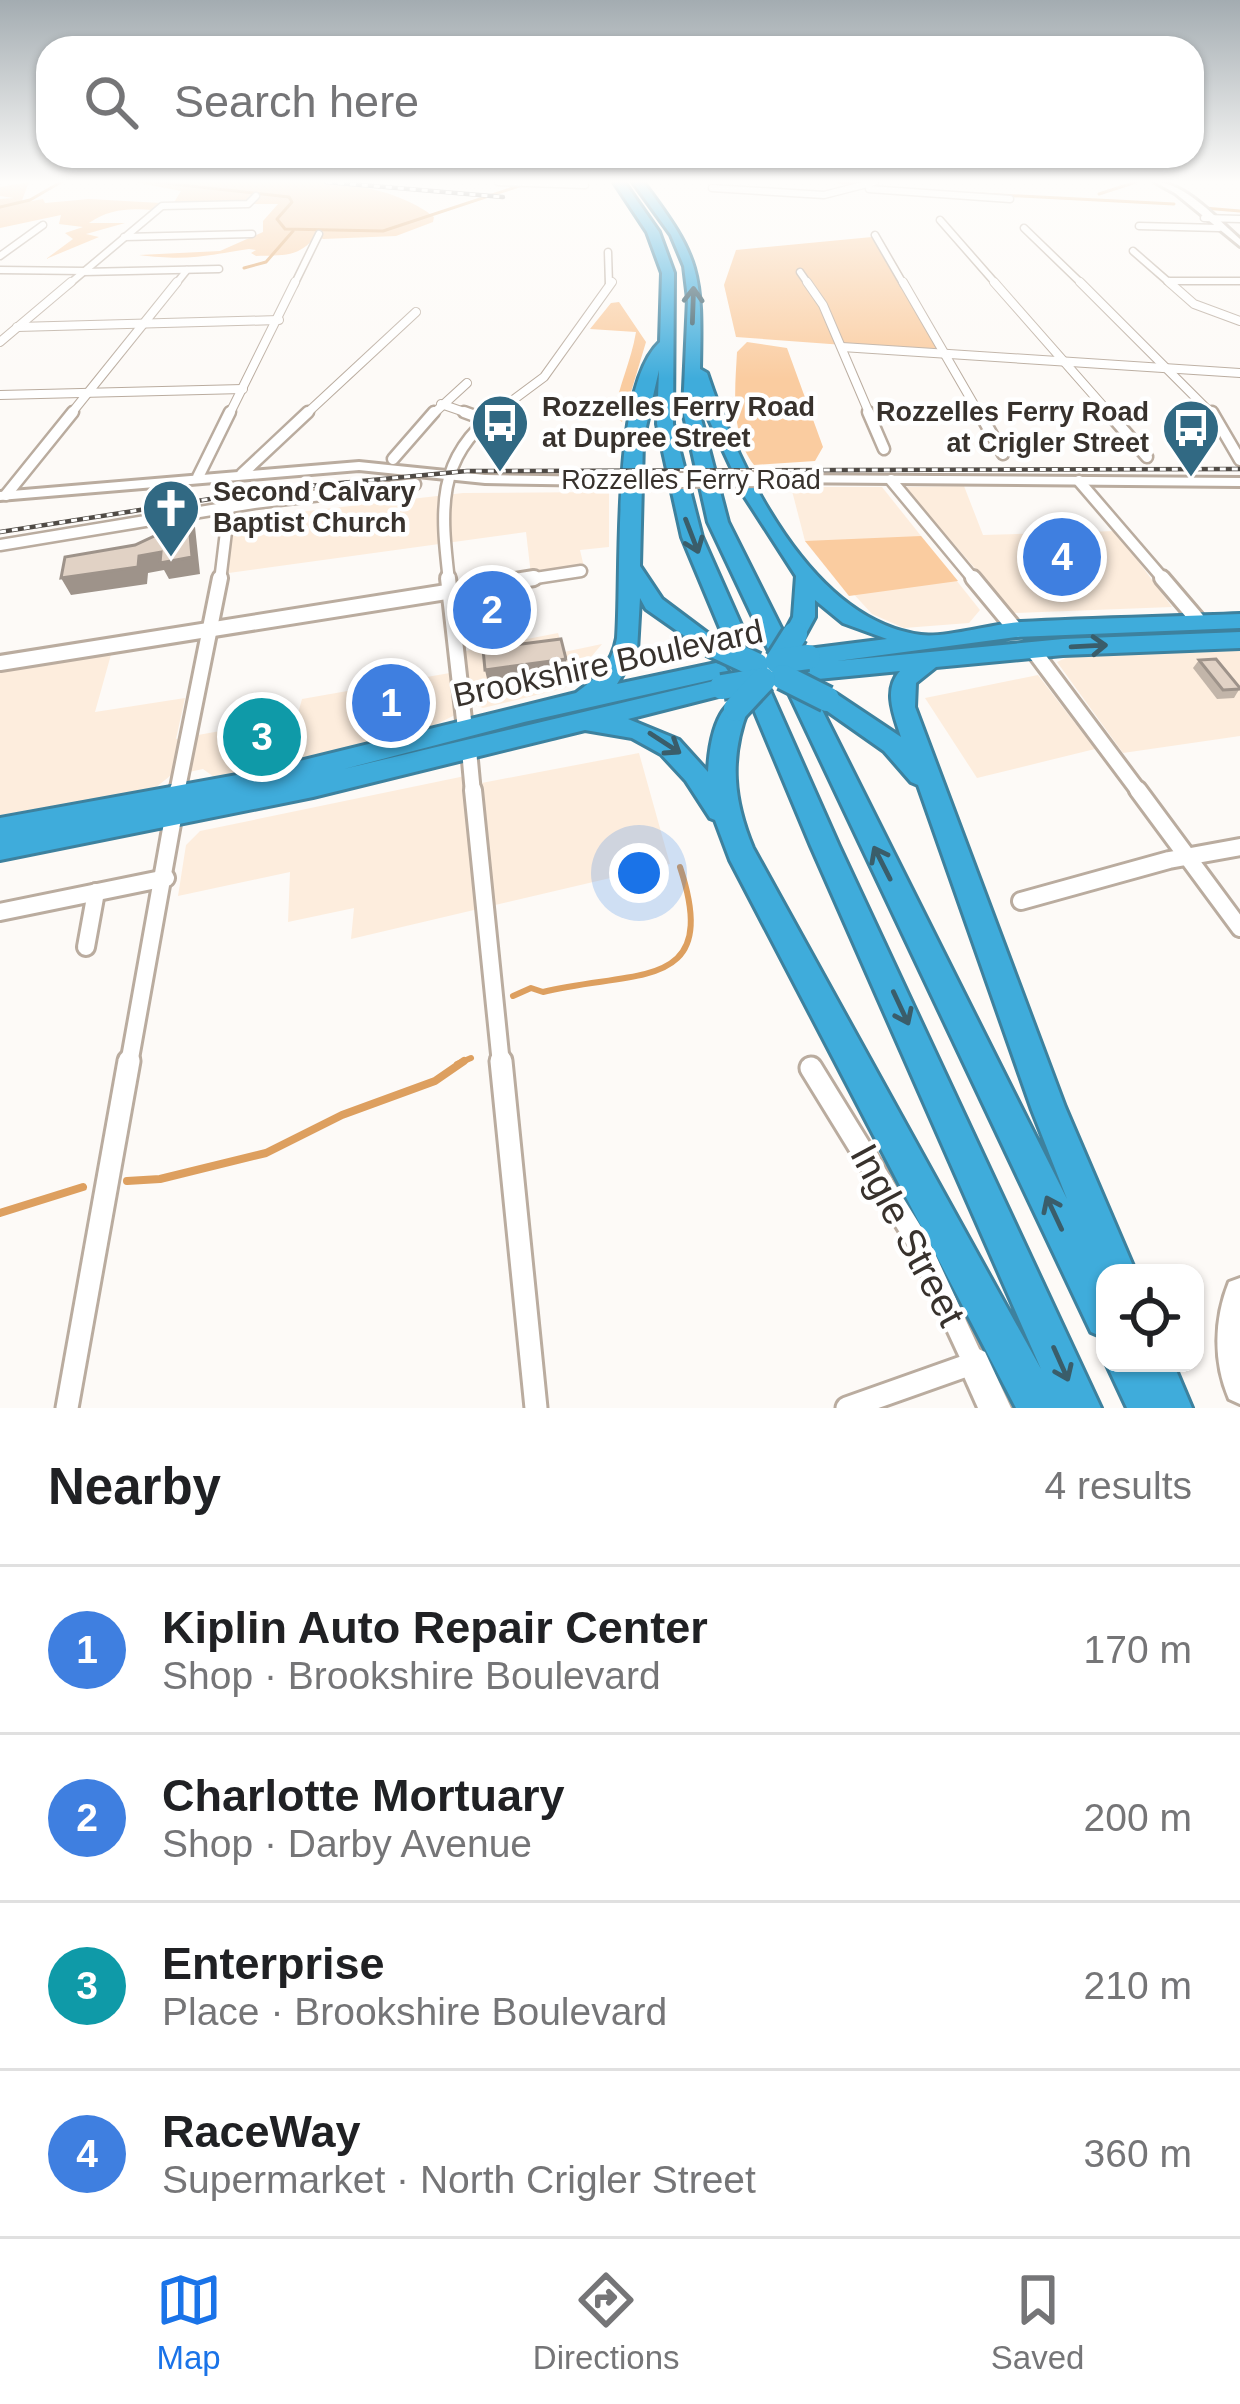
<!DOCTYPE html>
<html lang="en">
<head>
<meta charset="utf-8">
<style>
	:root { --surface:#fff; --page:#f2f2f2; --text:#202124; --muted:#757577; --line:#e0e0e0; --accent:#1a73e8 }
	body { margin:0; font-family:Arial,sans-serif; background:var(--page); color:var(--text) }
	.controls { position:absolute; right:36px; bottom:36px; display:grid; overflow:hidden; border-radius:24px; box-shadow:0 3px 9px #0004 }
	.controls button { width:108px; height:108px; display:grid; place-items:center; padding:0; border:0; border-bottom:3px solid var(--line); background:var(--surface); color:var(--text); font:60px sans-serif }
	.you { position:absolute; left:639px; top:873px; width:42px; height:42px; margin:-30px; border:9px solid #fff; border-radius:50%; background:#1a73e8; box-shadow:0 0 0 18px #1a73e833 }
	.badge { display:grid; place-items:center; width:78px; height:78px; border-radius:50%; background:var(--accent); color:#fff; font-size:39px; font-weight:700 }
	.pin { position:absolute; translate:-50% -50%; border:6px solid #fff; box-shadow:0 3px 12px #0006 }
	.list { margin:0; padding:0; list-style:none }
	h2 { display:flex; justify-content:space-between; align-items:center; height:156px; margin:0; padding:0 48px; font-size:51px }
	h2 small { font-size:39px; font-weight:400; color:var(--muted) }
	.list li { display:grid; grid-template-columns:78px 1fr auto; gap:36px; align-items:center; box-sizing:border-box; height:168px; padding:0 48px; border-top:3px solid var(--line) }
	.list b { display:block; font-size:45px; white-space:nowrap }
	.list p { margin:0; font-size:39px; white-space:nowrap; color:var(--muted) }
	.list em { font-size:39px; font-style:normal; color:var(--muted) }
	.icon { flex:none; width:66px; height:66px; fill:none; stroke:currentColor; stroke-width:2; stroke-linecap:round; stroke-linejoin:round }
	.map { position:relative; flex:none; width:1240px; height:1408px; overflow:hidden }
	.search { position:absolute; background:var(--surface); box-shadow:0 3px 9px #0004; left:36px; right:36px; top:36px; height:132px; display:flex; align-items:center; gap:30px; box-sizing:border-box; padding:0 42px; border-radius:36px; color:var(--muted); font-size:45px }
	.sheet { height:828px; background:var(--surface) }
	nav { display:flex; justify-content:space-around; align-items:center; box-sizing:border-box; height:168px; border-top:3px solid var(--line); background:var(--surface); font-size:33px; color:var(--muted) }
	nav a { display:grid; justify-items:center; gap:6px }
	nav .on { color:var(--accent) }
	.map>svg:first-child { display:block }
</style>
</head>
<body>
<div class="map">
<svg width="1240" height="1408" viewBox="0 0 1240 1408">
	<rect width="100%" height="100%" fill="#fdfaf7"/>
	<g fill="#fdeddd">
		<polygon points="964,486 983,535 1116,531 1172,607 1014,613 904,487"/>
		<polygon points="791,487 882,487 980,610 969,623 904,628 872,614 805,541"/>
		<polygon points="609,492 609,547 580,550 584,567 531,575 526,532 214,575 221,521 463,493"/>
		<polygon points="558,633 564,652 602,644 565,688 483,708 475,705 435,725 320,757 214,777 203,769 170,776 155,788 0,815 0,670 112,651 95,712 185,698 176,739 297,717 302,699 461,671 460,652"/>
		<polygon points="1240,649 1240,736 1123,753 1057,662 1070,656"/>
		<polygon points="1038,675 1095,749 977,778 925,698"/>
		<polygon points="639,753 670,864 351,939 354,908 288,922 290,872 178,896 186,845 200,831 465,776 466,786"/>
	</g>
	<g fill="#facca0">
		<path d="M29,182L21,203L43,199L45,203L89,199L161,203L152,210C130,208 108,209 89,223H125L86,234L99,237L46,259L73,239L65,233L83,227L59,224L61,215L0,228V199L14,198L0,196V187Z"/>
		<path d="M134,182C217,182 367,163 434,217L433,222L396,236L323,239L316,235C300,258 283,255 256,256L251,253L256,250L249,249C204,256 187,261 139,255L220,251L263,232V221L278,204H173L181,191Z"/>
		<polygon points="872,237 939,352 736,337 724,285 736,250"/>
		<path d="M619,302L646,342L622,422L614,415C619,384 631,362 636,332L590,329L611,303Z"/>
		<path d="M747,342L787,348L823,447L815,461L754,465C730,434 735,390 737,352Z"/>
		<polygon points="921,536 958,581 849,596 805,541"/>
	</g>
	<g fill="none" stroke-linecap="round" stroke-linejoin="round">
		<g stroke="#dd9f5f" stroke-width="3">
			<polyline points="155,182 289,197 292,202 277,219 285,229 383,231 525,184"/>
			<polyline points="838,182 859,184"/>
			<polyline points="981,194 1174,204"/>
			<polyline points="1099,194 1136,182"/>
			<polyline points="0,207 30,200 61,182"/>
			<polyline points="1204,208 1240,211"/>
			<polyline points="244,268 266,262 293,231"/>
		</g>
		<g stroke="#dd9f5f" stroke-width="6">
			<path d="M513,996L531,988L543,992C634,969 722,994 680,867"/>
			<polyline points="457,1064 471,1058"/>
		</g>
		<g stroke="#dd9f5f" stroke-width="8">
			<polyline points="127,1181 160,1179 266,1153 342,1115 435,1081 464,1061"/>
			<polyline points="0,1213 83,1187"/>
		</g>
		<defs>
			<g id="street-far5">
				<polyline points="498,182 585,185"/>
				<polyline points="712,188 824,195 875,182"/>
				<polyline points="869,189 1010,199"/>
				<polyline points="1204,218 1240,219"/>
				<polyline points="940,220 997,285"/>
				<polyline points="1139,226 1219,228"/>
				<polyline points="1024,228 1083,285"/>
				<polyline points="875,235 904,285"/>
				<polyline points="124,237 252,234"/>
				<polyline points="1133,251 1172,285"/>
				<polyline points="608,252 609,285"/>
				<polyline points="0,256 43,225"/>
				<polyline points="0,270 85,271"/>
				<polyline points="83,272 219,269"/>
				<polyline points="800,272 809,285"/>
				<polyline points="1167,281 1240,281"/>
				<polyline points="68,285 162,206 248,204 256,196"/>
				<polyline points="175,285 187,270"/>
				<polyline points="294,285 319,234"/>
			</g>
			<g id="street-far4">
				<polyline points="807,282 823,305 870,415"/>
				<polyline points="903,282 980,415"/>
				<polyline points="994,282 1111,415"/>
				<polyline points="1080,282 1213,415"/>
				<polyline points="1169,282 1194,304 1240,321"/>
				<polyline points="17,327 279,320"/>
				<polyline points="0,342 71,282"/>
				<polyline points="842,347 1240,373"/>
				<polyline points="0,395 243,389"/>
				<polyline points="441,404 473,415"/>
				<polyline points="70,415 177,282"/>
				<polyline points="229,415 295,282"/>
				<polyline points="305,415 416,312"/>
				<polyline points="432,415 467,383"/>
				<polyline points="493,415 544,377 612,282"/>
			</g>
			<g id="street-far3">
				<polyline points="464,412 486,420"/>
				<polyline points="868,412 884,449"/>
				<polyline points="979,412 1003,454"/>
				<polyline points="1108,412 1147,457"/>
				<polyline points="1212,412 1240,460"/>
				<polyline points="393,459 434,412"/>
				<polyline points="242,474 308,412"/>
				<polyline points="198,477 230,412"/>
				<polyline points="891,480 975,581"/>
				<polyline points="1079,481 1165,581"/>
				<polyline points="6,495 73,412"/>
				<polyline points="0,545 254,503 415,484"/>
				<polyline points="220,581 229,507"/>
				<path d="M449,581C441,511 435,458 497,412"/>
				<polyline points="516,581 581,571"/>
			</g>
			<g id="street-far2">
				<polyline points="448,578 465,729"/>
				<polyline points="973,578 1016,630"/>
				<polyline points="1162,578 1197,619"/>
				<polyline points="1033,650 1140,793"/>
				<polyline points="0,663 534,578"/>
				<polyline points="469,750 473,793"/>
				<polyline points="177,793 220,578"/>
			</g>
			<g id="street-far1">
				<polyline points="473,790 501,1064"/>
				<polyline points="1138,790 1240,928"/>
				<polyline points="1021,901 1169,860 1240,847"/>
				<polyline points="0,912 166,878"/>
				<polyline points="86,947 96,892"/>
				<polyline points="129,1064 178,790"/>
			</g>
			<g id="street">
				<polyline points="501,1061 536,1408"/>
				<polyline points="811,1068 918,1242 974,1363 847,1408"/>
				<polyline points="67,1408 129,1061"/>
			</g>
			<g id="secondary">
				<path d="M1155,182C1186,183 1217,219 1240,239V246L1175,193Z"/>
				<polygon points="359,462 485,475 607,477 614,481 607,485 485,483 359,470 0,500 0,492"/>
				<polygon points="774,475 1240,478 1240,486 769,482 767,479"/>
				<path d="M1240,1278V1404L1229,1399C1213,1362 1214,1319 1229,1282Z"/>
				<polygon points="974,1347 985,1352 1011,1408 978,1408 958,1363 963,1352"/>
			</g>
			<g id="highway">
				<path d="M614,182H624L659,232L674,273L673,424L702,537L839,846L1101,1408H1016L730,860L715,820L710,818L686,781L661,754L632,738L585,730L313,797L0,860V818L259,771L576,693C597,677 612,665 617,638C622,571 611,386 660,342L662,273L647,232ZM659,370L657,424L682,537L811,846L1041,1369L753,848C733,800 729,758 748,709L745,703L736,700C714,709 709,750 708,772L679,740L628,719L730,693L734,687L730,681L722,679L344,769L524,722L724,677L728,671L724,665L716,663L617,684L637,651L640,598L646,609L703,649L711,652L722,644L662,599L640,566L643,440Z"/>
				<path d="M633,182H643C701,259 702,272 700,369L707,373C739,469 810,620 921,635C946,638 993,624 1021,622C1094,618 1167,617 1240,614V628L1016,637L837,661L1063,639L1240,632V648L1063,655L936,667L916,683L915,707L1065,1107L1136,1273H1105V1338L1091,1332L708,522L683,411L688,299L684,266L671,235ZM699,398L745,497L796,576L793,617L784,634L787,639H803L815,617V600L843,623L887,639L808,649L797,657L800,663L814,664L806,671L818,679L900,671C883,690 894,715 901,737L835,693L827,690L816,698L728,522L699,411ZM820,706L884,751L911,782L918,785L1032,1110L1067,1199Z"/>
				<polygon points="1106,1363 1173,1363 1192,1408 1127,1408"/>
			</g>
		</defs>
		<use href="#street-far5" stroke="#baac9f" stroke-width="9"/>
		<use href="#street-far4" stroke="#baac9f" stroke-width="10"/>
		<use href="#street-far3" stroke="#baac9f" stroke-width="15"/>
		<use href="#street-far2" stroke="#baac9f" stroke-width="20"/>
		<use href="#street-far1" stroke="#baac9f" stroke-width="22"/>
		<use href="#street" stroke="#baac9f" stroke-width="27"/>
		<use href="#secondary" stroke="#baac9f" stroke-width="6"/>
		<use href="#highway" stroke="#3d819e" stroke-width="6"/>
		<use href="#street-far5" stroke="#fff" stroke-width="6"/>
		<use href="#street-far4" stroke="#fff" stroke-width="8"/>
		<use href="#street-far3" stroke="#fff" stroke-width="10"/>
		<use href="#street-far2" stroke="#fff" stroke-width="14"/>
		<use href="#street-far1" stroke="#fff" stroke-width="16"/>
		<use href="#street" stroke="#fff" stroke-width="21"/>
		<use href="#secondary" fill="#fff" fill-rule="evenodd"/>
		<use href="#highway" fill="#3facdb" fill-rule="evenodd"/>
		<defs>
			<g id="rail">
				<polyline points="326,182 503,197"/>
				<polyline points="0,532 267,490 467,471 1240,469"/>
			</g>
		</defs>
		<use href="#rail" stroke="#504b46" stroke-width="4.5"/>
		<use href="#rail" stroke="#fff" stroke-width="3" stroke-dasharray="6" stroke-linecap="butt"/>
		<defs>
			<polyline id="secondary-bridge" points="607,481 774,479"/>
			<g id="highway-bridge">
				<polyline points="711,644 756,665"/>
				<polyline points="778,661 795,634"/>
				<polyline points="778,661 808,657"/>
				<polyline points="783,677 827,699"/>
				<polyline points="722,687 763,680"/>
				<polyline points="736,709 763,680"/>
			</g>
		</defs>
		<use href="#secondary-bridge" stroke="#baac9f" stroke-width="18" stroke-linecap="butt"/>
		<use href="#highway-bridge" stroke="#3d819e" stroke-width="30" stroke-linecap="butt"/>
		<use href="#secondary-bridge" stroke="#fff" stroke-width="14"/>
		<use href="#highway-bridge" stroke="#3facdb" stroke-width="24"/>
	</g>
	<g fill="#c2b5a9">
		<polygon points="1044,539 1093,549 1087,562 1046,564 1038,551"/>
		<polygon points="1199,660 1240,688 1234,698 1217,699 1193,668"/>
	</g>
	<g fill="#9e938a">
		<polygon points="188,511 195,527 200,574 169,579 164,570 148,573 147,584 71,595 61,578 139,556"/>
		<polygon points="508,606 510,618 479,623 477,610"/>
		<polygon points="566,659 567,671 488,683 485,670"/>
		<polygon points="396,684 401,710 384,713 381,705"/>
		<polygon points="280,718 284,726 283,740 239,748 235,740"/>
	</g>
	<g fill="#e1d2c5" stroke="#9e938a" stroke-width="3">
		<polygon points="188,511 192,557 160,563 161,552 139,556 138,567 61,578 65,557 135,545 167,530 168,514"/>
		<polygon points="1084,537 1093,549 1052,551 1044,539"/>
		<polygon points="504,584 508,606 477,610 473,589"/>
		<polygon points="561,639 566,659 485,670 483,649"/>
		<polygon points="1216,659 1240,688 1240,689 1223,690 1199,660"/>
		<polygon points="396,684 399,702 381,705 379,688"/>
		<polygon points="280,718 280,731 235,740 236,726"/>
	</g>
	<defs><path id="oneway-shaft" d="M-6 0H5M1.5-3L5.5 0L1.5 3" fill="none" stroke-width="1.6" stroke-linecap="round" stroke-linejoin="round" transform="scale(3)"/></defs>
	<g stroke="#3a5d6a">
		<use href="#oneway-shaft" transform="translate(693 305) rotate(-88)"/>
		<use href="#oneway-shaft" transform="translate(692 536) rotate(69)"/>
		<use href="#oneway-shaft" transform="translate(1089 646) rotate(-3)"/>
		<use href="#oneway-shaft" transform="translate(665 743) rotate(33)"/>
		<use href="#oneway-shaft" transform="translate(882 863) rotate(-117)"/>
		<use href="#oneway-shaft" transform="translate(901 1008) rotate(65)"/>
		<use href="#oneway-shaft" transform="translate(1054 1213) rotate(-115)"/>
		<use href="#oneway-shaft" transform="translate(1061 1364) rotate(66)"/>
	</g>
	<linearGradient id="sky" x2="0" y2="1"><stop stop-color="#a3acb1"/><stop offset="0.48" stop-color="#fefdfb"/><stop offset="1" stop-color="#fefdfb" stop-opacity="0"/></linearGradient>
	<rect width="1240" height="379" fill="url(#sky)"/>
	<defs>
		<symbol id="bus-pin" viewBox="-11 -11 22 30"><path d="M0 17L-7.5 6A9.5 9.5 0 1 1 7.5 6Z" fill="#316983" stroke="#fff"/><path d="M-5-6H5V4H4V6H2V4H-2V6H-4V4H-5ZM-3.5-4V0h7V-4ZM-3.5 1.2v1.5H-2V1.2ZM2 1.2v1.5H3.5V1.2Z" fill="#fff"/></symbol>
		<symbol id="church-pin" viewBox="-11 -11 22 30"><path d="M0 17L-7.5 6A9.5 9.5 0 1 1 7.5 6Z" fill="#316983" stroke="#fff"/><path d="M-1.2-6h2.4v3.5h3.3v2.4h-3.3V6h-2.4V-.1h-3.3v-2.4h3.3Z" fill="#fff"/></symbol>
	</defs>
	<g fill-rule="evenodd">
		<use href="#bus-pin" x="467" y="390" width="66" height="90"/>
		<use href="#bus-pin" x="1158" y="395" width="66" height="90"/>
		<use href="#church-pin" x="138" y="475" width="66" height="90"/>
	</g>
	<g text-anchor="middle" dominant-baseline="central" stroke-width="9" stroke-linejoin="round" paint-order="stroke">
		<g font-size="27" font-weight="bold" fill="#38322d" stroke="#fff" text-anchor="start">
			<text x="542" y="407">Rozzelles Ferry Road<tspan x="542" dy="31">at Dupree Street</tspan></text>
			<text x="1149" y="412" text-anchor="end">Rozzelles Ferry Road<tspan x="1149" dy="31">at Crigler Street</tspan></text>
			<text x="213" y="492">Second Calvary<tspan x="213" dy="31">Baptist Church</tspan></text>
		</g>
		<g font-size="27" fill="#38322d" stroke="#fff">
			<text x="691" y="480">Rozzelles Ferry Road</text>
		</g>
		<g font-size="33" fill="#38322d" stroke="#fff">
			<text transform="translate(608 663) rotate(-12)">Brookshire Boulevard</text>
		</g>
		<g font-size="39" fill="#38322d" stroke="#fff">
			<text transform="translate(908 1235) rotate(62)">Ingle Street</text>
		</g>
	</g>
</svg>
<div class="controls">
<button><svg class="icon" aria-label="locate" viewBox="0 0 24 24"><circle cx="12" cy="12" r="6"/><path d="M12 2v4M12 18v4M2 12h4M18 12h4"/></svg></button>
</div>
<div class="you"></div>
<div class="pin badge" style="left:391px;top:703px;background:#3f7fe0">1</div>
<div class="pin badge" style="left:492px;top:610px;background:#3f7fe0">2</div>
<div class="pin badge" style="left:262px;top:737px;background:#0f9aa8">3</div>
<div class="pin badge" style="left:1062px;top:557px;background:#3f7fe0">4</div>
<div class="search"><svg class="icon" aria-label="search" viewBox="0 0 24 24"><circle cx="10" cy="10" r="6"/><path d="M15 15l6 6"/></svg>Search here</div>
</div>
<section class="sheet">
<h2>Nearby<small>4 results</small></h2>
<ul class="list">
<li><span class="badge" style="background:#3f7fe0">1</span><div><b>Kiplin Auto Repair Center</b><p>Shop · Brookshire Boulevard</p></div><em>170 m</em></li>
<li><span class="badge" style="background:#3f7fe0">2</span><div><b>Charlotte Mortuary</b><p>Shop · Darby Avenue</p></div><em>200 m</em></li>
<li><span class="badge" style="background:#0f9aa8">3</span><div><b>Enterprise</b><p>Place · Brookshire Boulevard</p></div><em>210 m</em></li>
<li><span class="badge" style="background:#3f7fe0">4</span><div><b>RaceWay</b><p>Supermarket · North Crigler Street</p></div><em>360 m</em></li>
</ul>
</section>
<nav>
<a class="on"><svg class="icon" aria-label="map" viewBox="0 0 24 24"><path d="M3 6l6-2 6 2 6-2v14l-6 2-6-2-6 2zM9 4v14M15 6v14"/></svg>Map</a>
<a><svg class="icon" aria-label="directions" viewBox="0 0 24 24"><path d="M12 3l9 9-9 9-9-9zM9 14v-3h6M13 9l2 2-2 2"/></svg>Directions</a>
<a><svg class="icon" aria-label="saved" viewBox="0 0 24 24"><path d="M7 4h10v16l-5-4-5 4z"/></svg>Saved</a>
</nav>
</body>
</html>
